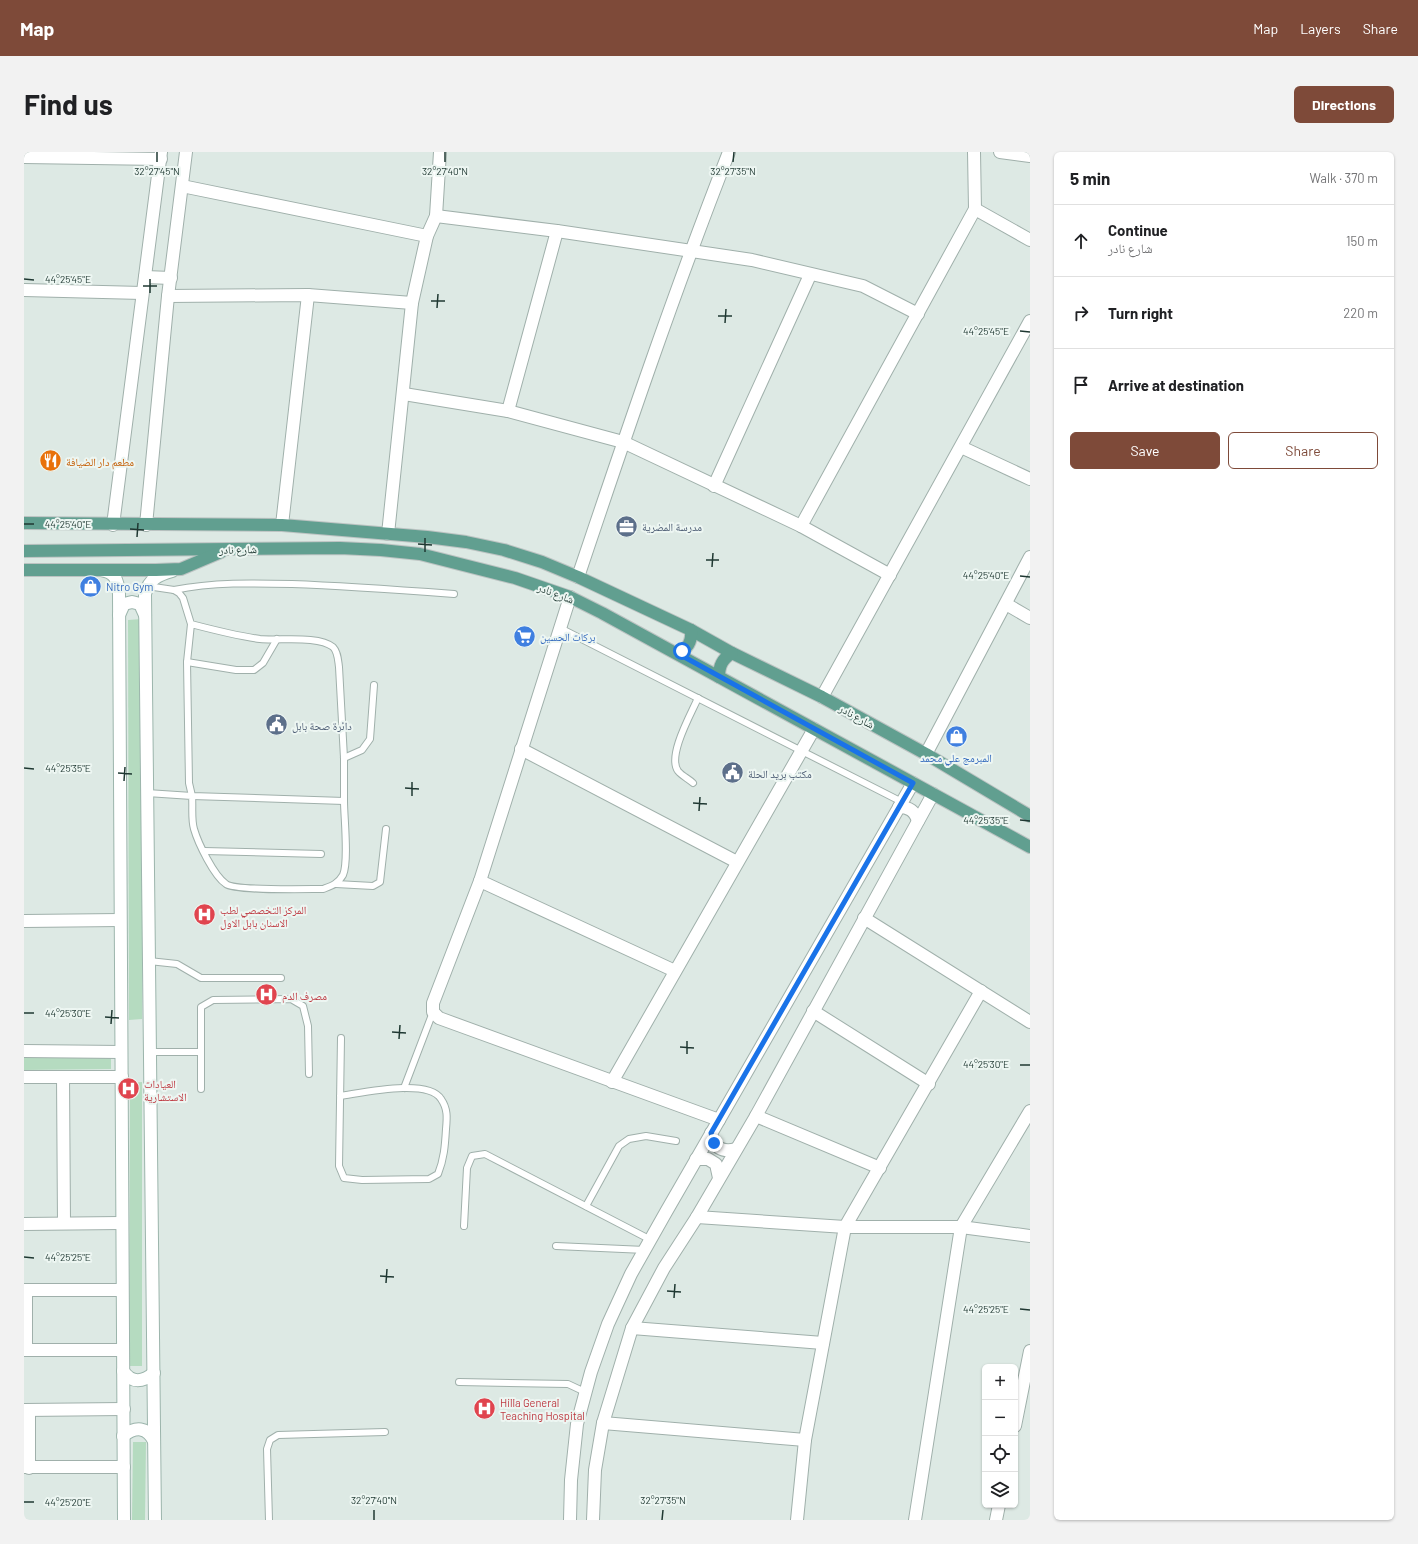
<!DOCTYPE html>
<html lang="en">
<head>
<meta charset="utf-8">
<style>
	:root { --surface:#fff; --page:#f2f2f2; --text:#202124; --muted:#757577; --line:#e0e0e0; --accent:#7e4a39 }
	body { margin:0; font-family:Barlow,"Noto Naskh Arabic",sans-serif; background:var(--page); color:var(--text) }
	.controls { position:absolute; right:12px; bottom:12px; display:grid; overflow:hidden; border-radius:6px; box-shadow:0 1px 3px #0004 }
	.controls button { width:36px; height:36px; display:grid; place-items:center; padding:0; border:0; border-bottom:1px solid var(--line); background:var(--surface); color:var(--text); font:20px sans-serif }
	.stop { position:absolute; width:12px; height:12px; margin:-9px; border:3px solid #1a73e8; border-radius:50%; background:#fff }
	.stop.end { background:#1a73e8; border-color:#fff; box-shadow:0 1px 4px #0008 }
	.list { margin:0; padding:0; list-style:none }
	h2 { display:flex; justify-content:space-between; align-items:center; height:52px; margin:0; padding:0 16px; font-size:17px }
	h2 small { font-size:13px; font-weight:400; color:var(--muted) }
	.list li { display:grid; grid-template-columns:26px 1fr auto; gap:12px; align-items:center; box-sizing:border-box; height:72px; padding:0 16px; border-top:1px solid var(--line) }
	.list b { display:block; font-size:15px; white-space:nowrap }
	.list p { margin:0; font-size:13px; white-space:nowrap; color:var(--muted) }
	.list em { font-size:13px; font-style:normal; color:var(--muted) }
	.actions { display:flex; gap:8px; padding:12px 16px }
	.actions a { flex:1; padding:9px 0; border:1px solid var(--accent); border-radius:6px; text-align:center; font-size:14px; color:var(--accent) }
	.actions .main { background:var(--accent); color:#fff }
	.icon { flex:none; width:22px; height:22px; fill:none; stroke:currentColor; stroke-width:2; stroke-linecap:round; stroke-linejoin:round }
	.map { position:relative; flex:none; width:1006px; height:1368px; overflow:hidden; border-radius:6px }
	header { display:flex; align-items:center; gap:24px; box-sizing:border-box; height:56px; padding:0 20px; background:var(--accent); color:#fff }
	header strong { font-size:19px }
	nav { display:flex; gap:22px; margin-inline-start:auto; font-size:14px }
	.intro { display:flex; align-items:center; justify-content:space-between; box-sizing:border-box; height:96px; padding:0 24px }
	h1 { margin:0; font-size:28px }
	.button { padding:10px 18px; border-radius:6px; background:var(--accent); color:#fff; font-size:14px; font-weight:700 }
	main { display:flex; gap:24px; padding:0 24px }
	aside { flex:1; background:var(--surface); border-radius:6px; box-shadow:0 1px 3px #0004 }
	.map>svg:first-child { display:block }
</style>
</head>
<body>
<header>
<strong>Map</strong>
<nav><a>Map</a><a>Layers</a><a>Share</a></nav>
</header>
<div class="intro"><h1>Find us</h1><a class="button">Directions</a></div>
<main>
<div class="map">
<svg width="1006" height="1368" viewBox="0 0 1006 1368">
	<rect width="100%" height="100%" fill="#dde9e4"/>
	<g fill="#b5dbc0">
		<polygon points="118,467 118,867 105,868 104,468"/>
		<polygon points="0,905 87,905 87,917 0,918"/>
		<polygon points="118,930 118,1214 105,1214 106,931"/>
		<polygon points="109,1290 122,1290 121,1368 108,1368"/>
	</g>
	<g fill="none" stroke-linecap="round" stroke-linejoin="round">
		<defs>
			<g id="service">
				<path d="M123,434L150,438L155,441L159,446L167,472L163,510L165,631L168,644L320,649V606L315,515C314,508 314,500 309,495C294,483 255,489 236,487C213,484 190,478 167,472"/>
				<path d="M150,438C189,430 229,431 268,432C322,434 376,438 430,442"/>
				<polyline points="536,476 878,650"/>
				<polyline points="163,510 212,518 230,518 239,511 253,487"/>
				<polyline points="320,606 338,598 346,587 350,533"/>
				<path d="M669,631C665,627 658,624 654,619C643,604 667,562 674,546"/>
				<path d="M123,641L168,644C169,654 167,667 170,677C174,691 190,724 202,732C211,739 283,737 299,737C307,734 314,732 319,723C325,710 320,665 320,649"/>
				<polyline points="180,699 297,702"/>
				<polyline points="312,732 349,734 356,730 362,677"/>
				<polyline points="125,809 153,812 177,826 257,826"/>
				<polyline points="126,900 177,900"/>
				<polyline points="380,936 409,860"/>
				<polyline points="177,937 177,855 189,848 267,847 279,854 284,874 285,922"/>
				<path d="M316,944C338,941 404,926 417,947C424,957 423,966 422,977C421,994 420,1007 414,1022L405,1027L338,1028L320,1026L315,1014L317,886"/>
				<polyline points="562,1054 595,994 605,987 622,984 652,989"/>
				<polyline points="440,1074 443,1016 448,1004 461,1002 627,1088"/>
				<polyline points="532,1094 621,1098"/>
				<polyline points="435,1230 544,1232 561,1240"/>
				<polyline points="245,1368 243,1297 246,1288 254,1283 361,1280"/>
			</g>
			<g id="minor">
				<polyline points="0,5 137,7"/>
				<polyline points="158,34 403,84"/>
				<polyline points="951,57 1006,88"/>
				<polyline points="412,64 533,79 728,108 839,134 894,162"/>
				<polyline points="0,138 118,141"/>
				<polyline points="144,144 284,143 388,151"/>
				<polyline points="380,242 484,259 599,290 777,374 866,423"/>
				<polyline points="484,259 533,79"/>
				<polyline points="937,295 1006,327"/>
				<polyline points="690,334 786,123"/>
				<polyline points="258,373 284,143"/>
				<polyline points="777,374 951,57 950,0"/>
				<polyline points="364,382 388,151 403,84 412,64 416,0"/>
				<path d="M554,425C602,282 650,140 705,0"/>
				<polyline points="546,445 456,729 409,851 409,860 415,866 695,968"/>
				<polyline points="982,452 1006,466"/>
				<polyline points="798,545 1006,169"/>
				<polyline points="497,597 713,710"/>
				<polyline points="902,602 1006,405"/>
				<polyline points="456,729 651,819"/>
				<polyline points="840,766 1006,870"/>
				<polyline points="0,769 96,768"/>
				<polyline points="789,859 905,932"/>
				<polyline points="39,925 40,1071"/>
				<polyline points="588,930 790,577"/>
				<polyline points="732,964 856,1016"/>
				<polyline points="673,1065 821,1075 937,1075 1006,1084"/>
				<polyline points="0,1072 97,1071"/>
				<polyline points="0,1138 98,1138"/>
				<polyline points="2,1138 2,1198"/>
				<polyline points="608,1176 799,1191"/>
				<polyline points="0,1198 98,1198"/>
				<polyline points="0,1258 100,1257"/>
				<polyline points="5,1258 5,1316"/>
				<polyline points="579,1271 781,1288"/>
				<polyline points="991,1274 1006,1199"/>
				<polyline points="0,1315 100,1315"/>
				<polyline points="773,1368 781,1288 821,1075 957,839"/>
				<polyline points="891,1368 937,1075 1006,959"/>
				<polyline points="972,1368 975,1353"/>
			</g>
			<g id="tertiary">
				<polyline points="976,0 1006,4"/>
				<polyline points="121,125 147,126"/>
				<polyline points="89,373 137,0"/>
				<polyline points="122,373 144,144 162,0"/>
				<path d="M875,655C885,655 891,659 894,669"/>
				<polyline points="0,899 97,900"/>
				<polyline points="0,925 98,925"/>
				<path d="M687,981C689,995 698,1001 712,997"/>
				<polyline points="672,1007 684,1007 692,1012 695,1026"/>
				<polyline points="546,1368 547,1328 553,1272 567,1220 584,1172 607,1122 642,1060 889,631"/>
				<polyline points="569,1368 571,1318 579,1271 608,1176 640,1116 673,1065 732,964 909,642"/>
			</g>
			<g id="secondary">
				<path d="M77,418C91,420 94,428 95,442L100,1368"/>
				<polyline points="95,463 100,452 108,450 116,452 121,463"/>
				<path d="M99,1219C108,1232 119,1230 130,1221"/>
				<path d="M99,1284C112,1274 123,1275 130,1289"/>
				<path d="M131,1368L121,442C125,427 134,423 148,419"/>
			</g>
			<g id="primary">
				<polyline points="0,371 258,373 403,385 442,390 480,398 518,410 554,425 667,478 708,501 798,545 902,602 1006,664"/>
				<polyline points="0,399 316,396 357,398 396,402 491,426 546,445 578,461 1006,695"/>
				<polyline points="0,418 132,418 157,417 197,400"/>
				<path d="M653,501C664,497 668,490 667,478"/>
				<path d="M695,525C695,514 698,507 708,501"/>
			</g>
		</defs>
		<use href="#service" stroke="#a0b0ab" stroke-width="8"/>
		<use href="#minor" stroke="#a0b0ab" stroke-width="14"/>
		<use href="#tertiary" stroke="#a0b0ab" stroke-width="14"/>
		<use href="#secondary" stroke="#9cb5ac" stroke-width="14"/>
		<use href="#primary" stroke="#bcc3c2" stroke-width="14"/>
		<use href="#service" stroke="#fff" stroke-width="6"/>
		<use href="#minor" stroke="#fff" stroke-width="12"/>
		<use href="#tertiary" stroke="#fff" stroke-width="12"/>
		<use href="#secondary" stroke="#fff" stroke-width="12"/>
		<use href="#primary" stroke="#619f90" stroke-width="12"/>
	</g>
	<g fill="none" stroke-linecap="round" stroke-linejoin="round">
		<polyline stroke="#1a73e8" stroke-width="5" points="658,499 653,501 889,631 687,981 690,991"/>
	</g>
	<path fill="none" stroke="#1f3832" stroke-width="1.5" d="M133,10V0M421,10V0M709,10L710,0M0,127L10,128M119,134H133M126,141V127M407,149H421M413,156L414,142M694,164H708M701,171L702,157M996,179L1006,180M0,372H10M106,377L120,378M113,385L114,371M394,392L408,393M401,400V386M682,408H695M688,415L689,401M996,424L1006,425M0,616L10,617M94,621L108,622M100,629L101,615M381,636L395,637M388,644V630M669,651L683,652M675,659L676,645M996,668L1006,669M0,861H10M81,865L95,866M87,872L88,858M368,880L382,881M375,887L376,873M656,895L670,896M663,902V889M996,913H1006M0,1105L10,1106M356,1124L370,1125M362,1131L363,1117M643,1139L657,1140M650,1146L651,1132M996,1157L1006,1158M0,1350H10M350,1368V1358M638,1368L639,1358"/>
	<defs>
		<symbol id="restaurant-disc" viewBox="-11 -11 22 22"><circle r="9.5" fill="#e8710a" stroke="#edf6f2"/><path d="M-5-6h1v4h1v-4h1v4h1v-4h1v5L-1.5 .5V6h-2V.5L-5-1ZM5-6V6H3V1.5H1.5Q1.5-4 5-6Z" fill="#fff"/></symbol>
		<symbol id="office-disc" viewBox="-11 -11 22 22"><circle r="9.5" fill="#5c6f8a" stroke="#edf6f2"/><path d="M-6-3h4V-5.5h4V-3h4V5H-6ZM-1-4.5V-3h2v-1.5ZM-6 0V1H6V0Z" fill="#fff"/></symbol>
		<symbol id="shop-disc" viewBox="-11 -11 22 22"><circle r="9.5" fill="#3f7fe0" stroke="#edf6f2"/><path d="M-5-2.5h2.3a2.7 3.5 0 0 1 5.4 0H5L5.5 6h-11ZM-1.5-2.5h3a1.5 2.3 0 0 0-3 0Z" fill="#fff"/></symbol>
		<symbol id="supermarket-disc" viewBox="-11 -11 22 22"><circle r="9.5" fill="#3f7fe0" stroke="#edf6f2"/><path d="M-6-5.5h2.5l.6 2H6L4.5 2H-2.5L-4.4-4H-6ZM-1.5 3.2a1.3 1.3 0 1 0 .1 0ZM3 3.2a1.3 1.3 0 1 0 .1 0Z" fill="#fff"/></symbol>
		<symbol id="civic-disc" viewBox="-11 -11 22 22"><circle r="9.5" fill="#5c6f8a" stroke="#edf6f2"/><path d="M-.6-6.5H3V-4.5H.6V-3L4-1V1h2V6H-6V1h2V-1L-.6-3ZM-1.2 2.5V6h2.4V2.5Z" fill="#fff"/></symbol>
		<symbol id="hospital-disc" viewBox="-11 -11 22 22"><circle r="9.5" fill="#e0444e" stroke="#edf6f2"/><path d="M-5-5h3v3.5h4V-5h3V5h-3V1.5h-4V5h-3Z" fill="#fff"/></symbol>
	</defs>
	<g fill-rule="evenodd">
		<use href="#restaurant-disc" x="14" y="296" width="25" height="25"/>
		<use href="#office-disc" x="590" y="362" width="25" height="25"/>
		<use href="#shop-disc" x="54" y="422" width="25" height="25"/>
		<use href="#supermarket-disc" x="488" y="472" width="25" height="25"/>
		<use href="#civic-disc" x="240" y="560" width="25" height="25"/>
		<use href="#shop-disc" x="920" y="572" width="25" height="25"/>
		<use href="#civic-disc" x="696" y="608" width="25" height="25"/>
		<use href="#hospital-disc" x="168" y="750" width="25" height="25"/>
		<use href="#hospital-disc" x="230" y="830" width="25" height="25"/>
		<use href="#hospital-disc" x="92" y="924" width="25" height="25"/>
		<use href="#hospital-disc" x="448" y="1244" width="25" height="25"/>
	</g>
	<g text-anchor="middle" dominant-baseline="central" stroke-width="4" stroke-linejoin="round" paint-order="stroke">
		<g font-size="11" fill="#c56008" stroke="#edf6f2" text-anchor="start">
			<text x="42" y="309">مطعم دار الضيافة</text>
		</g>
		<g font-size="11" fill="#4e5e75" stroke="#edf6f2" text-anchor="start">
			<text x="618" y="374">مدرسة المضرية</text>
			<text x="268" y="573">دائرة صحة بابل</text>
			<text x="724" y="621">مكتب بريد الحلة</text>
		</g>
		<g font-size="11" fill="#1f3832" stroke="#edf6f2">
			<text transform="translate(214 397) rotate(-1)">شارع نادر</text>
			<text transform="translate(532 441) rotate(21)">شارع نادر</text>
			<text transform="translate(833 564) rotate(29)">شارع نادر</text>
		</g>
		<g font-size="11" fill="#366cbe" stroke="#edf6f2" text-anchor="start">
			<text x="82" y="434">Nitro Gym</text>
			<text x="516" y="484">بركات الحسين</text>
			<text x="932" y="605" text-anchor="middle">المبرمج علي محمد</text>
		</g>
		<g font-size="11" fill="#be3a42" stroke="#edf6f2" text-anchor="start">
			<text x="196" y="757">المركز التخصصي لطب<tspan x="196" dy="13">الاسنان بابل الاول</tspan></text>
			<text x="258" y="843">مصرف الدم</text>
			<text x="120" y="931">العيادات<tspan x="120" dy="13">الاستشارية</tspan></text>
			<text x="476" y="1250">Hilla General<tspan x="476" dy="13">Teaching Hospital</tspan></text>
		</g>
	</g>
	<g font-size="10" text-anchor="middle" fill="#1f3832" stroke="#edf6f2" stroke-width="4" stroke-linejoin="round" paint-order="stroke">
		<text x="133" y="23">32°27'45"N</text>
		<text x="421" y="23">32°27'40"N</text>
		<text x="709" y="23">32°27'35"N</text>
		<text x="44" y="131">44°25'45"E</text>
		<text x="962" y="183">44°25'45"E</text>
		<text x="44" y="376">44°25'40"E</text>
		<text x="962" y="427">44°25'40"E</text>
		<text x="44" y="620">44°25'35"E</text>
		<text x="962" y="672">44°25'35"E</text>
		<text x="44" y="865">44°25'30"E</text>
		<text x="962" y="916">44°25'30"E</text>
		<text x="44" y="1109">44°25'25"E</text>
		<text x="962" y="1161">44°25'25"E</text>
		<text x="350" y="1352">32°27'40"N</text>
		<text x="639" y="1352">32°27'35"N</text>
		<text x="44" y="1354">44°25'20"E</text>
	</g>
</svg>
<div class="controls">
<button>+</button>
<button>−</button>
<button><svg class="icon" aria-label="locate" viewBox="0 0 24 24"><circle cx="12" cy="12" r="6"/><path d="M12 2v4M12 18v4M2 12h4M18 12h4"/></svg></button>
<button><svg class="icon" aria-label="layers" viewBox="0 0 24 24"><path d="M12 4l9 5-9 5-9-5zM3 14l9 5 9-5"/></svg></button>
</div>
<div class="stop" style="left:658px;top:499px"></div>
<div class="stop end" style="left:690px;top:991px"></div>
</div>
<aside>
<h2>5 min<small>Walk · 370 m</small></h2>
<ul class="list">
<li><svg class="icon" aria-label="ahead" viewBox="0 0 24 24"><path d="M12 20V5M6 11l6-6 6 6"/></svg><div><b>Continue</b><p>شارع نادر</p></div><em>150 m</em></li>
<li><svg class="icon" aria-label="right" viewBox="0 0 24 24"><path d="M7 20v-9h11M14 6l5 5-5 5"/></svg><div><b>Turn right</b></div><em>220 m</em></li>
<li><svg class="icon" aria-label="arrive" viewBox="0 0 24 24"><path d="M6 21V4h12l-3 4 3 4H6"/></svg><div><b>Arrive at destination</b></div></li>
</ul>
<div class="actions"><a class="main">Save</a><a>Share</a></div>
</aside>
</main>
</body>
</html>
